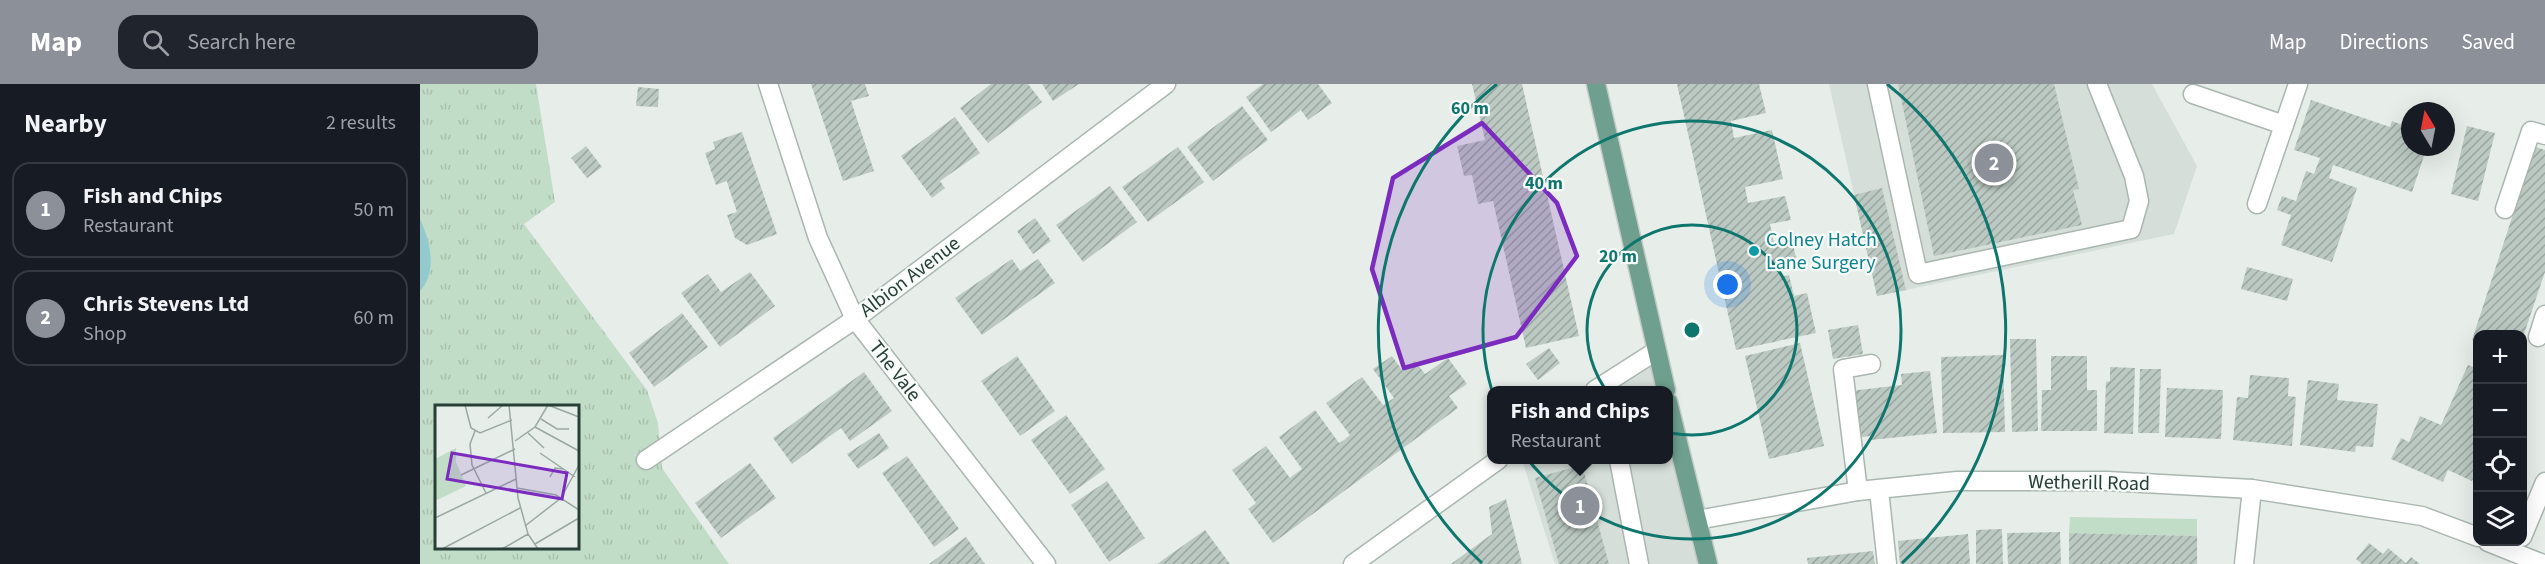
<!DOCTYPE html>
<html lang="en">
<head>
<meta charset="utf-8">
<style>
	:root { --surface:#171b24; --page:#20242c; --text:#f1f3f6; --muted:#9ea1a6; --line:#363941; --accent:#8c9099 }
	body { margin:0; font-family:"Source Sans 3",sans-serif; background:var(--page); color:var(--text) }
	.controls { position:absolute; right:18px; bottom:18px; display:grid; overflow:hidden; border-radius:12px; box-shadow:0 6px 24px #0002 }
	.controls button { width:54px; height:54px; display:grid; place-items:center; padding:0; border:0; border-bottom:2px solid var(--line); background:var(--surface); color:var(--text); font:30px sans-serif }
	.compass { position:absolute; left:1981px; top:18px; width:54px; height:54px; border-radius:50%; background:var(--surface); box-shadow:0 6px 24px #0002; rotate:350deg }
	.you { position:absolute; left:1308px; top:201px; width:21px; height:21px; margin:-15px; border:4px solid #fff; border-radius:50%; background:#1a73e8; box-shadow:0 0 0 9px #1a73e833 }
	.badge { display:grid; place-items:center; width:39px; height:39px; border-radius:50%; background:var(--accent); color:#fff; font-size:20px; font-weight:700 }
	.pin { position:absolute; translate:-50% -50%; border:3px solid #fff; box-shadow:0 2px 6px #0006 }
	.popup { position:absolute; left:1067px; top:302px; width:186px; height:78px; box-sizing:border-box; display:grid; place-content:center; border-radius:12px; background:var(--surface); filter:drop-shadow(0 2px 4px #0005); font-size:20px; white-space:nowrap; color:var(--muted) }
	.popup b { font-size:22px; color:var(--text) }
	.popup::after { content:''; position:absolute; left:50%; top:100%; margin-left:-12px; border:12px solid transparent; border-top-color:var(--surface) }
	.list { margin:0; padding:0; list-style:none }
	h2 { display:flex; justify-content:space-between; align-items:center; height:78px; margin:0; padding:0 24px; font-size:26px }
	h2 small { font-size:20px; font-weight:400; color:var(--muted) }
	.list li { display:grid; grid-template-columns:39px 1fr auto; gap:18px; align-items:center; box-sizing:border-box; height:96px; margin:0 12px 12px; padding:0 12px; border:2px solid var(--line); border-radius:18px }
	.list b { display:block; font-size:22px; white-space:nowrap }
	.list p { margin:0; font-size:20px; white-space:nowrap; color:var(--muted) }
	.list em { font-size:20px; font-style:normal; color:var(--muted) }
	.icon { flex:none; width:33px; height:33px; fill:none; stroke:currentColor; stroke-width:2; stroke-linecap:round; stroke-linejoin:round }
	.map { position:relative; flex:none; width:2125px; height:480px; overflow:hidden }
	header { display:flex; align-items:center; gap:36px; box-sizing:border-box; height:84px; padding:0 30px; background:var(--accent); color:#fff }
	header strong { font-size:28px }
	nav { display:flex; gap:33px; margin-inline-start:auto; font-size:21px }
	.search { width:420px; height:54px; background:var(--page); display:flex; align-items:center; gap:15px; box-sizing:border-box; padding:0 21px; border-radius:18px; color:var(--muted); font-size:22px }
	main { display:flex }
	aside { flex:1; background:var(--surface) }
	.map>svg:first-child { display:block }
</style>
</head>
<body>
<header>
<strong>Map</strong>
<div class="search"><svg class="icon" aria-label="search" viewBox="0 0 24 24"><circle cx="10" cy="10" r="6"/><path d="M15 15l6 6"/></svg>Search here</div>
<nav><a>Map</a><a>Directions</a><a>Saved</a></nav>
</header>
<main>
<aside>
<h2>Nearby<small>2 results</small></h2>
<ul class="list">
<li><span class="badge">1</span><div><b>Fish and Chips</b><p>Restaurant</p></div><em>50 m</em></li>
<li><span class="badge">2</span><div><b>Chris Stevens Ltd</b><p>Shop</p></div><em>60 m</em></li>
</ul>
</aside>
<div class="map">
<svg width="2125" height="480" viewBox="0 0 2125 480">
	<defs>
		<pattern id="park-tufts" width="24" height="20" patternUnits="userSpaceOnUse" patternTransform="scale(1.5)"><rect width="24" height="20" fill="#c2ddc7"/><path d="M3 7l-1-3M5 7V3M7 7l1-3M15 17l-1-3M17 17v-4M19 17l1-3" fill="none" stroke="#a7bfac"/></pattern>
		<pattern id="building-hatch" width="6" height="6" patternUnits="userSpaceOnUse" patternTransform="scale(1.5)"><rect width="6" height="6" fill="#bcc9c3"/><path d="M-1 1l2-2M0 6l6-6M5 7l2-2" fill="none" stroke="#99a59f"/></pattern>
	</defs>
	<rect width="100%" height="100%" fill="#e7eeea"/>
	<g fill="#d5ded9">
		<polygon points="1409,0 1732,0 1777,82 1754,150 1457,212"/>
		<polygon points="1236,267 1246,306 1175,306"/>
		<polygon points="1249,318 1288,480 1135,480 1102,376 1248,376"/>
	</g>
	<polygon fill="#c2ddc7" points="1650,433 1777,435 1777,452 1649,449"/>
	<path fill="url(#park-tufts)" fill-rule="evenodd" d="M0,0H116L135,118L104,140L227,306L238,339L242,384L309,480H0ZM16,322H158V464H16Z"/>
	<path fill="#94cacd" d="M0,135C10,157 18,187 0,207Z"/>
	<g fill="url(#building-hatch)">
		<polygon points="391,0 445,0 449,12 431,17 454,87 423,97"/>
		<polygon points="571,0 608,0 622,18 568,59 540,24"/>
		<polygon points="622,0 659,0 633,17"/>
		<polygon points="843,0 898,0 912,19 888,36 881,26 851,48 826,13"/>
		<polygon points="1052,0 1102,0 1159,252 1106,264 1073,117 1058,120 1052,91 1044,92 1037,62 1065,56"/>
		<polygon points="1257,0 1339,0 1346,29 1311,37 1314,54 1352,46 1363,95 1325,103 1328,119 1365,112 1371,136 1350,140 1354,160 1372,156 1376,174 1357,178 1361,193 1369,191 1374,212 1387,209 1396,249 1316,266"/>
		<polygon points="1478,0 1634,0 1659,105 1653,106 1662,141 1514,172"/>
		<polygon points="218,3 239,5 238,23 216,22"/>
		<polygon points="1891,16 1970,43 1972,37 1985,42 1983,48 1990,50 1990,63 2007,63 1992,108 1913,81 1909,94 1937,104 1912,178 1861,161 1871,131 1857,126 1862,112 1876,117 1886,87 1894,90 1900,74 1874,66"/>
		<polygon points="822,22 848,56 793,97 767,63"/>
		<polygon points="535,33 560,69 520,97 525,104 512,114 481,72"/>
		<polygon points="2047,42 2075,49 2058,117 2031,110"/>
		<polygon points="322,48 357,150 327,161 315,154 307,131 317,128 308,101 307,97 296,101 285,69 295,65 293,58"/>
		<polygon points="166,62 182,83 167,94 151,74"/>
		<polygon points="758,63 784,98 728,138 702,103"/>
		<polygon points="2115,63 2125,66 2125,188 2104,250 2058,250 2058,258 2052,256"/>
		<polygon points="690,102 717,138 663,178 636,141"/>
		<polygon points="1462,104 1486,206 1457,212 1434,111"/>
		<polygon points="615,134 631,157 613,170 597,147"/>
		<polygon points="592,175 600,187 618,175 635,199 562,251 535,214"/>
		<polygon points="1827,183 1873,195 1867,217 1821,205"/>
		<polygon points="330,188 355,222 300,263 261,209 288,190 301,208"/>
		<polygon points="262,229 288,263 234,303 209,269"/>
		<polygon points="1438,241 1443,270 1413,275 1408,246"/>
		<polygon points="1590,255 1616,255 1618,347 1592,348"/>
		<polygon points="1380,259 1404,362 1349,375 1325,272"/>
		<polygon points="1129,264 1140,279 1118,296 1106,280"/>
		<polygon points="1583,271 1585,348 1523,349 1521,273"/>
		<polygon points="597,272 635,327 600,352 561,297"/>
		<polygon points="972,272 982,286 995,277 1005,290 1028,274 1047,300 1029,312 1038,324 853,459 828,425 836,419 812,386 846,362 870,394 875,390 882,385 859,353 895,326 919,359 924,356 930,351 906,319 942,293 963,321 974,314 953,285"/>
		<polygon points="1631,272 1667,272 1667,306 1677,306 1677,347 1621,347 1622,306 1631,306"/>
		<polygon points="2048,281 2058,285 2058,385 2052,397 2028,386 2023,398 1971,375 1981,354 1989,358 2000,332 2021,341"/>
		<polygon points="1690,283 1715,284 1713,350 1684,349 1686,298 1690,297"/>
		<polygon points="1720,285 1741,285 1739,349 1718,349"/>
		<polygon points="1510,287 1517,349 1451,356 1450,352 1435,354 1430,307 1482,301 1481,290"/>
		<polygon points="444,288 472,327 430,357 421,344 372,380 353,354"/>
		<polygon points="1830,291 1869,294 1868,312 1876,313 1872,362 1813,356 1817,313 1828,314"/>
		<polygon points="1888,296 1919,300 1917,316 1958,320 1953,363 1936,362 1935,368 1880,361"/>
		<polygon points="1747,304 1803,306 1801,355 1745,353"/>
		<polygon points="646,331 685,385 650,410 611,356"/>
		<polygon points="459,349 469,364 438,385 427,370"/>
		<polygon points="487,372 539,445 514,463 462,389"/>
		<polygon points="330,379 356,414 301,454 275,419"/>
		<polygon points="1162,381 1189,480 1139,480 1115,394"/>
		<polygon points="687,397 725,454 689,478 651,421"/>
		<polygon points="1086,415 1102,480 1031,480 1072,450 1069,423"/>
		<polygon points="1582,445 1583,480 1556,480 1556,446"/>
		<polygon points="785,446 810,480 737,480"/>
		<polygon points="1640,448 1641,480 1588,480 1587,449"/>
		<polygon points="1649,449 1777,452 1777,480 1649,480"/>
		<polygon points="1548,450 1550,480 1480,480 1478,457"/>
		<polygon points="546,453 565,480 509,480"/>
		<polygon points="1949,459 1963,470 1968,464 1986,479 1991,473 2000,480 1942,480 1936,475"/>
		<polygon points="1453,467 1455,480 1388,480 1387,474"/>
	</g>
	<g fill="none" stroke-linecap="round" stroke-linejoin="round">
		<defs>
			<g id="minor">
				<polyline points="348,0 398,154 435,235 626,480"/>
				<polyline points="1457,0 1498,190 1711,145 1719,117 1714,92 1677,0"/>
				<polyline points="1773,10 1864,41"/>
				<polyline points="1837,120 1878,0"/>
				<polyline points="2085,125 2111,47 2125,51"/>
				<polyline points="2118,253 2125,231"/>
				<polyline points="1175,306 1236,267"/>
				<polyline points="226,376 435,235 746,0"/>
				<polyline points="1199,376 1219,480"/>
				<polyline points="1459,406 1467,480"/>
				<polyline points="1438,407 1423,285 1451,280"/>
				<polyline points="1277,436 1438,407 1537,397 1687,397 1832,405 2002,432 2058,453"/>
				<polyline points="2102,453 2125,398"/>
				<polyline points="2068,458 2123,480"/>
				<polyline points="933,480 1078,376"/>
				<polyline points="1824,480 1832,405"/>
			</g>
			<g id="major">
				<polyline points="1176,0 1246,306"/>
				<polyline points="1248,318 1288,480"/>
			</g>
		</defs>
		<use href="#minor" stroke="#aab6b0" stroke-width="21"/>
		<use href="#major" stroke="#c3c9c7" stroke-width="21"/>
		<use href="#minor" stroke="#fff" stroke-width="18"/>
		<use href="#major" stroke="#6f9f8e" stroke-width="18"/>
	</g>
	<path fill="#7b2cbf" fill-opacity="0.2" stroke="#7b2cbf" stroke-width="4.5" stroke-linejoin="round" d="M1062,39L1137,119L1157,172L1096,253L984,284L952,185L973,94Z"/>
	<g fill="none" stroke="#0f766e" stroke-width="3">
		<circle cx="1272" cy="246" r="105"/>
		<circle cx="1272" cy="246" r="209"/>
		<path d="M1062 479A314 314 0 0 1 1077 0M1467 0A314 314 0 0 1 1482 479"/>
	</g>
	<circle fill="#0f9aa8" stroke="#f7fbf9" stroke-width="2" cx="1334" cy="167" r="6"/>
	<g text-anchor="middle" dominant-baseline="central" stroke-width="4.5" stroke-linejoin="round" paint-order="stroke">
		<g font-size="20" fill="#0d838f" stroke="#f7fbf9" text-anchor="start">
			<text x="1346" y="156">Colney Hatch<tspan x="1346" dy="23">Lane Surgery</tspan></text>
		</g>
		<g font-size="20" fill="#273f36" stroke="#f7fbf9">
			<text transform="translate(490 193) rotate(-37)">Albion Avenue</text>
			<text transform="translate(475 287) rotate(52)">The Vale</text>
			<text transform="translate(1669 399) rotate(1)">Wetherill Road</text>
		</g>
	</g>
	<g transform="translate(15 321)">
		<rect width="144" height="144" fill="#e7eeea"/>
		<path d="M21,43V57L31,81L0,96V54Z" fill="#c2ddc7"/>
		<path fill="none" stroke="#9aa8a2" stroke-width="1.5" d="M30,0L36,23L45,28L77,15M74,0L83,93L93,129L103,144M53,13L68,0M106,14L122,24H134M100,22L144,46M40,26L35,39L37,60L51,88M93,28L109,43M80,36L100,22L113,0L144,12M105,48L140,72M26,70L80,44M115,72L120,63L128,64M82,83L121,90L144,105M0,113L81,74M90,121L126,93L144,60M100,139L144,113M7,144L85,103M67,144L93,129"/>
		<path fill="#7b2cbf" fill-opacity="0.15" stroke="#7b2cbf" stroke-width="3" d="M17,48L132,68L127,94L12,74Z"/>
		<rect width="144" height="144" fill="none" stroke="#273f36" stroke-width="3"/>
	</g>
	<circle cx="1272" cy="246" r="9" fill="#0f766e" stroke="#f7fbf9" stroke-width="3"/>
	<g font-size="18" text-anchor="middle" font-weight="bold" fill="#0f766e" stroke="#f7fbf9" stroke-width="4.5" stroke-linejoin="round" paint-order="stroke">
		<text x="1050" y="30">60 m</text>
		<text x="1124" y="105">40 m</text>
		<text x="1198" y="178">20 m</text>
	</g>
</svg>
<div class="controls">
<button>+</button>
<button>−</button>
<button><svg class="icon" aria-label="locate" viewBox="0 0 24 24"><circle cx="12" cy="12" r="6"/><path d="M12 2v4M12 18v4M2 12h4M18 12h4"/></svg></button>
<button><svg class="icon" aria-label="layers" viewBox="0 0 24 24"><path d="M12 4l9 5-9 5-9-5zM3 14l9 5 9-5"/></svg></button>
</div>
<svg class="compass" viewBox="-18 -18 36 36"><path d="M0-13l5 13h-10z" fill="#e53935"/><path d="M0 13l5-13h-10z" fill="#9ea1a6"/></svg>
<div class="you"></div>
<div class="pin badge" style="left:1160px;top:422px">1</div>
<div class="popup"><b>Fish and Chips</b>Restaurant</div>
<div class="pin badge" style="left:1574px;top:79px">2</div>
</div>
</main>
</body>
</html>
